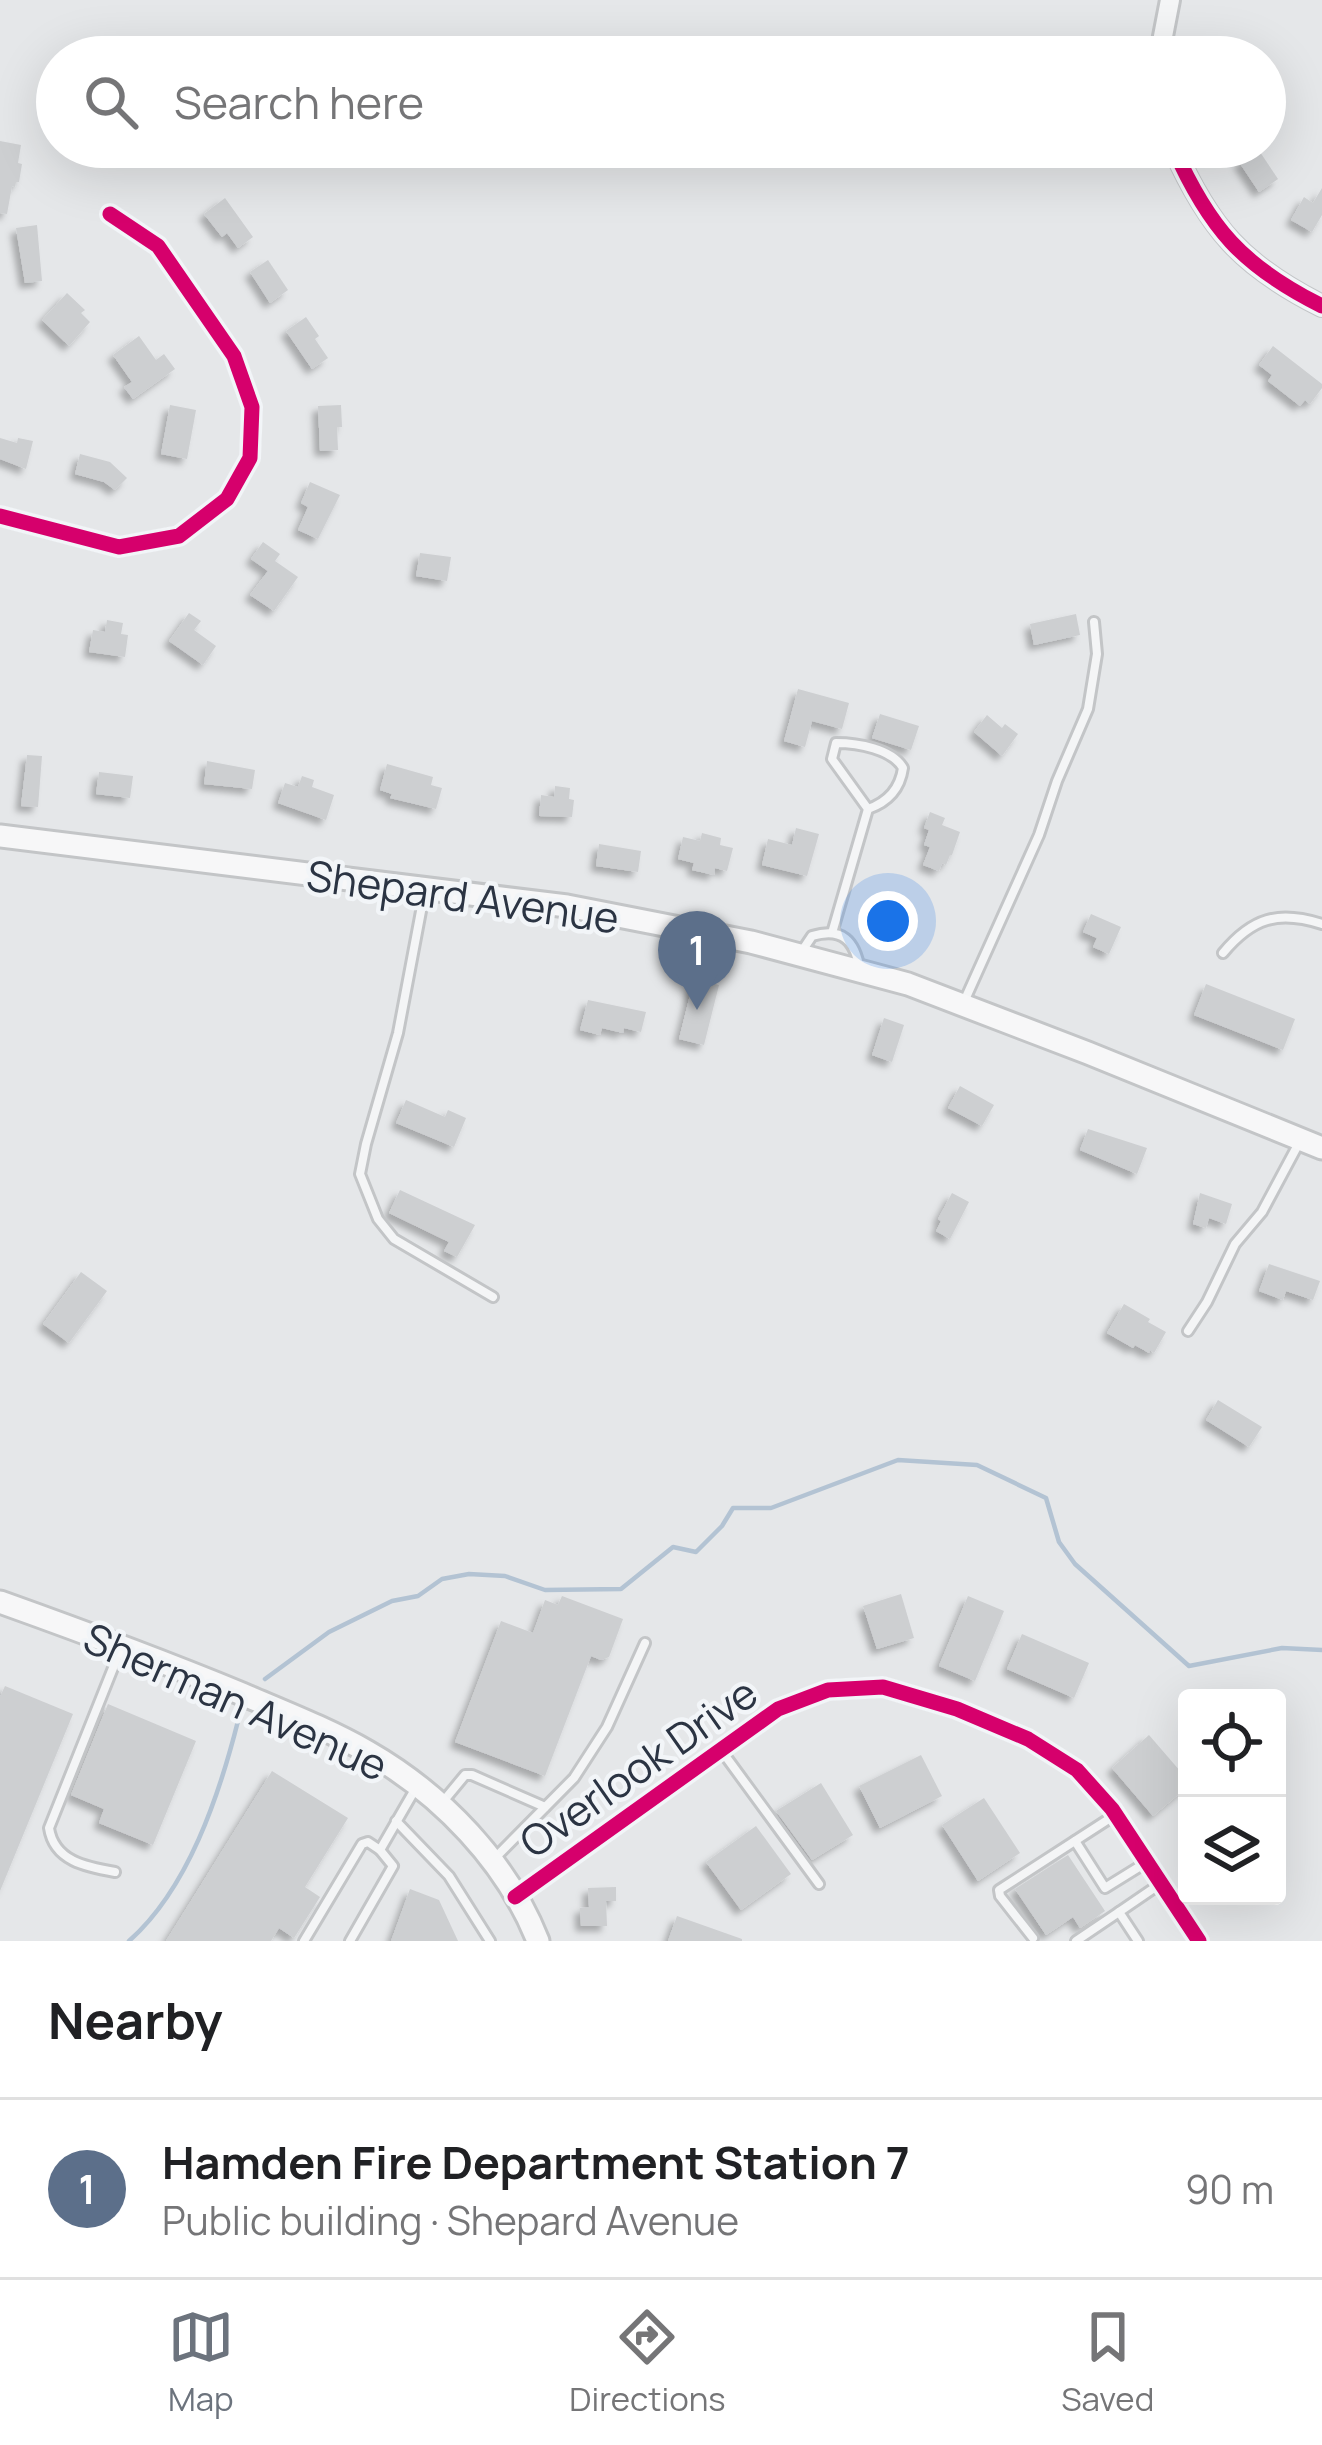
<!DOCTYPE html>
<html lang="en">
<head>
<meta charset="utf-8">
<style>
	:root { --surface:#fff; --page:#f6f6f6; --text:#202124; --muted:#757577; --line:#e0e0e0; --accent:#6c737d }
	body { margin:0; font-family:Manrope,sans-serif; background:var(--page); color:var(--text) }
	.controls { position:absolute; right:36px; bottom:36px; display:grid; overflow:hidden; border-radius:12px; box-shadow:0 12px 48px #0002 }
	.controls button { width:108px; height:108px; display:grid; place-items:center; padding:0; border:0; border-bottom:3px solid var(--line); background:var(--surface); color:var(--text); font:60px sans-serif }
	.you { position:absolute; left:888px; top:921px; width:42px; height:42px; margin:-30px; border:9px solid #fff; border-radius:50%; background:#1a73e8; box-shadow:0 0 0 18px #1a73e833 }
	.badge { display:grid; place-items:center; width:78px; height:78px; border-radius:50%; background:var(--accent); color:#fff; font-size:39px; font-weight:700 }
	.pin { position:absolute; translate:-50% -99px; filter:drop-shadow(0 3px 6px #0008) }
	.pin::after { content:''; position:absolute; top:63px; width:42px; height:36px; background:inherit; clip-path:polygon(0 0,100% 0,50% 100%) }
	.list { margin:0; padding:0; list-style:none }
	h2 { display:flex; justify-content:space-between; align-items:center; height:156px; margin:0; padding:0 48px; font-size:51px }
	h2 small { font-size:39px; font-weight:400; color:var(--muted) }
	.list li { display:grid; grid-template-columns:78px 1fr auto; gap:36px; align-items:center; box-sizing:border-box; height:180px; padding:0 48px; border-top:3px solid var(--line) }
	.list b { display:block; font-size:45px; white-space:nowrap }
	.list p { margin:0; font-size:39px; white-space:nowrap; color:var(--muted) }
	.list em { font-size:39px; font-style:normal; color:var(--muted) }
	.icon { flex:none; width:66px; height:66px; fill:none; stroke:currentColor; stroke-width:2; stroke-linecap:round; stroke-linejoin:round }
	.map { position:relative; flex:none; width:1322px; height:1941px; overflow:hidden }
	.search { position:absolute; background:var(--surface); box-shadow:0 12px 48px #0002; left:36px; right:36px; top:36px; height:132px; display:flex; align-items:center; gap:30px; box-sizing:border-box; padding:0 42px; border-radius:66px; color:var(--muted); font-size:45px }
	.sheet { height:336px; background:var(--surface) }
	nav { display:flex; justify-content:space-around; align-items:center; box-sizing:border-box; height:168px; border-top:3px solid var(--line); background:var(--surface); font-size:33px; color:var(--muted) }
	nav a { display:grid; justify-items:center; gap:6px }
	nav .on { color:var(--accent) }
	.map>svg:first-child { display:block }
</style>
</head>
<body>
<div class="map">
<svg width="1322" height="1941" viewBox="0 0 1322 1941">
	<defs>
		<filter id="shadow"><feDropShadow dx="-5.5" dy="5.5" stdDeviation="3" flood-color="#0004"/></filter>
	</defs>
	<rect width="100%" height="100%" fill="#e5e7e9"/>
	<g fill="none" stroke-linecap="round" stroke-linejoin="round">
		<g stroke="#b3c3d3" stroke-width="4.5">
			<polyline points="265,1679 329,1632 392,1601 418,1596 442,1579 469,1574 505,1576 545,1590 621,1589 673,1547 696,1552 722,1526 733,1508 771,1508 898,1460 977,1465 1046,1498 1059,1542 1075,1564 1189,1666 1282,1648 1322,1650"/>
			<path d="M129,1941C188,1889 219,1796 238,1721"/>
		</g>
	</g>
	<g fill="#cdcfd1" filter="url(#shadow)">
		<polygon points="0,141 21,145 18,163 22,164 19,182 16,182 15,187 12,186 7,214 0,213"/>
		<polygon points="1258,149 1278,179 1259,192 1239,162"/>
		<polygon points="1322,188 1322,215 1312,232 1291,220 1304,197 1313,203"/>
		<polygon points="225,198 253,237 238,248 227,233 222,237 204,214"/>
		<polygon points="37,225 42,281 25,283 16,228"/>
		<polygon points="268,260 288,290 270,303 250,272"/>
		<polygon points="67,293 85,310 81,313 90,322 69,346 42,320"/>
		<polygon points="306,317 319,336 315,339 328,358 312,369 286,331"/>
		<polygon points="139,336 156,360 164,354 175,369 133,399 124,387 132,382 113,355"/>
		<polygon points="1273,346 1322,384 1322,388 1310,404 1305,400 1300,406 1268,381 1272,375 1259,365"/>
		<polygon points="170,405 196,410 187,459 161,454"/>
		<polygon points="341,405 342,427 337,427 338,450 320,451 318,406"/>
		<polygon points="0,438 17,443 18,438 33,441 26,469 0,459"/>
		<polygon points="80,454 110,462 127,478 115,490 104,482 75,474"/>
		<polygon points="310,482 340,495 318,539 298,530 308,507 301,503"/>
		<polygon points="263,542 280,554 275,561 298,577 274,611 250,595 268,571 251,559"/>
		<polygon points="420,553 451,557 447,581 416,576"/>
		<polygon points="189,613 201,621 194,630 216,646 203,665 169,641"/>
		<polygon points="1076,614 1080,635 1034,645 1030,624"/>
		<polygon points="107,620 123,623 121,634 128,635 125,657 89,652 93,630 105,632"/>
		<polygon points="798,689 849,703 842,729 812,721 805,747 784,741"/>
		<polygon points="880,714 919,726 911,750 872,738"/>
		<polygon points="987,715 1002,728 1005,724 1018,734 1002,756 974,732"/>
		<polygon points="27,755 42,756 38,807 21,806"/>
		<polygon points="207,761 255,770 252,789 204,784"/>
		<polygon points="387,764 433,777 431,785 442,788 436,809 390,798 392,794 380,790"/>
		<polygon points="99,772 133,776 130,798 96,794"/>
		<polygon points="302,776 314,780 312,787 334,795 326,820 278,803 285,783 298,787"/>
		<polygon points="555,786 570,788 569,799 574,800 572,817 539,816 541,795 554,797"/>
		<polygon points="930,812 945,818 942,825 960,832 952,855 950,855 946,865 942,863 939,871 923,865 930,847 924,845 929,830 924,828"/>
		<polygon points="796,828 819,834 807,876 762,865 768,839 792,845"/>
		<polygon points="702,833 721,838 720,845 733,848 727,871 715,868 714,875 692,870 694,863 678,859 683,837 700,841"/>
		<polygon points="599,844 641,851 638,872 596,866"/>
		<polygon points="1091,914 1121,927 1109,954 1093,947 1097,938 1083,932"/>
		<polygon points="694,979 719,985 704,1045 679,1039"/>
		<polygon points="1206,984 1295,1019 1283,1050 1194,1015"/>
		<polygon points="588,1000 646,1012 641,1032 624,1028 623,1033 602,1028 600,1035 580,1030"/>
		<polygon points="884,1018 904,1025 892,1062 872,1055"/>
		<polygon points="960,1086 994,1105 982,1126 948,1108"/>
		<polygon points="406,1100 445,1117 448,1110 466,1118 454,1147 396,1123"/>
		<polygon points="1088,1129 1147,1148 1137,1174 1080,1150"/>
		<polygon points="400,1190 475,1225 457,1257 444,1251 449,1242 389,1213"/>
		<polygon points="952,1193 969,1202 950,1239 936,1231 941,1221 938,1219"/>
		<polygon points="1200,1193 1232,1204 1226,1224 1209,1218 1206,1228 1193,1224"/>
		<polygon points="1269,1264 1320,1281 1313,1300 1286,1291 1283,1300 1259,1291"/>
		<polygon points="81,1272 107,1291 69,1343 43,1324"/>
		<polygon points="1124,1304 1150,1319 1148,1322 1166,1332 1154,1353 1150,1350 1149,1353 1135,1345 1133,1348 1107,1333"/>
		<polygon points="1218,1400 1262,1427 1249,1447 1206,1420"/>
		<polygon points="901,1594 914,1638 877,1649 863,1606"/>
		<polygon points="562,1596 623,1619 609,1657 601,1660 591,1656 545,1776 455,1742 501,1621 533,1633 545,1600 558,1605"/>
		<polygon points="968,1596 1004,1611 975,1681 939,1666"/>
		<polygon points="1022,1634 1089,1663 1074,1698 1007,1669"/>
		<polygon points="5,1686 73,1714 0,1891 0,1697"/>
		<polygon points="108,1704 196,1741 153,1845 99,1823 104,1809 71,1795"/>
		<polygon points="1149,1735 1187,1779 1187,1787 1153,1816 1112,1768"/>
		<polygon points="921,1755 942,1796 880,1828 859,1786"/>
		<polygon points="272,1771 348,1818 305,1887 320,1897 294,1938 279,1928 271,1941 166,1941"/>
		<polygon points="821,1783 853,1835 812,1860 776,1811"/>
		<polygon points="984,1798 1020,1853 978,1881 942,1825"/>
		<polygon points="756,1826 791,1874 741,1910 706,1862"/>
		<polygon points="1068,1855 1105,1911 1080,1928 1073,1917 1046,1935 1015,1889"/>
		<polygon points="616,1887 616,1901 606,1901 607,1926 581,1926 580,1908 589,1907 588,1888"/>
		<polygon points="410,1889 439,1900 458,1941 391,1941"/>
		<polygon points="677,1916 742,1939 742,1941 668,1941"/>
	</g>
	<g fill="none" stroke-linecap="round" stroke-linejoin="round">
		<defs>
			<g id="service">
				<polyline points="425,890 398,1033 366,1144 360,1174 378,1219 394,1239 493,1297"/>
				<path d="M832,933L868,809C888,802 900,789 903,768C892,749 858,743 836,743L832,759L868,809"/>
				<path d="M1223,953C1252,918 1278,910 1322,924"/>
				<path d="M800,954L812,936C843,927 855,941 860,970"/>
				<polyline points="963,1004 1039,835 1057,781 1088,709 1097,654 1094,622"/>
				<polyline points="1188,1331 1207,1302 1235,1244 1262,1212 1300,1141"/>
				<polyline points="721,1750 819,1884"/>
				<polyline points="441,1804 465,1775 472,1775 545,1807"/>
				<polyline points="396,1821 449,1876 490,1941"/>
				<polyline points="1075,1841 1105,1888 1147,1862"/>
				<polyline points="493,1860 574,1778 607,1727 645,1643"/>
				<path d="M115,1872C86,1867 54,1861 49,1828L121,1648"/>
				<polyline points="1033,1938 1000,1896 999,1890 1115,1815"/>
				<polyline points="304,1941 362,1844 368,1842 380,1850 417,1786"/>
				<polyline points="350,1941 393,1866 380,1850"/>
				<polyline points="1076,1941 1119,1912"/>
				<polyline points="1138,1941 1119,1912 1160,1884"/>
			</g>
			<g id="minor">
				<polyline points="0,516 119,547 179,536 227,499 250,458 252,407 234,356 158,246 110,214"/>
				<polyline points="515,1897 778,1709 828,1690 883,1687 957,1709 1028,1739 1077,1770 1112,1809 1199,1941"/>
			</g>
			<g id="tertiary">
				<polyline points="1159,57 1170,0"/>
				<path d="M1173,147C1209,228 1242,266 1322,306"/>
			</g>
			<g id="secondary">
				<polyline points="0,836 567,906 751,942 908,984 1088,1053 1322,1148"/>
				<path d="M0,1602C81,1631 162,1661 242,1694C284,1712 328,1729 368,1752C441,1794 507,1862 538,1941"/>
			</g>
		</defs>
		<use href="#service" stroke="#c3c5c7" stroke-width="14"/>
		<use href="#minor" stroke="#c3c5c7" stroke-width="21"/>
		<use href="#tertiary" stroke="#c3c5c7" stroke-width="24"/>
		<use href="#secondary" stroke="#c3c5c7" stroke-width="27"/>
		<use href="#service" stroke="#f4f5f6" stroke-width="8"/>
		<use href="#minor" stroke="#f4f5f6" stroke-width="15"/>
		<use href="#tertiary" stroke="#f4f5f6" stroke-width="18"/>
		<use href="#secondary" stroke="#f7f7f8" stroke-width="21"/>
		<defs>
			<g id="cycleway">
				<path d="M1173,147C1209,228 1242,266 1322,306"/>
				<polyline points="0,516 119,547 179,536 227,499 250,458 252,407 234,356 158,246 110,214"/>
				<polyline points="515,1897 778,1709 828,1690 883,1687 957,1709 1028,1739 1077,1770 1112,1809 1199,1941"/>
			</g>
		</defs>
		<use href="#cycleway" stroke="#f2f5f8" stroke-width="22"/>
		<use href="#cycleway" stroke="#d6006c" stroke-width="15"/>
	</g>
	<g text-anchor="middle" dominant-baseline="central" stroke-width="9" stroke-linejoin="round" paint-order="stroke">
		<g font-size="42" fill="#2b3443" stroke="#f2f5f8">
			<text transform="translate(463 896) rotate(8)">Shepard Avenue</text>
			<text transform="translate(236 1701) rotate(24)">Sherman Avenue</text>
			<text transform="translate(638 1767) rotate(-35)">Overlook Drive</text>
		</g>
	</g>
</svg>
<div class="controls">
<button><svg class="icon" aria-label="locate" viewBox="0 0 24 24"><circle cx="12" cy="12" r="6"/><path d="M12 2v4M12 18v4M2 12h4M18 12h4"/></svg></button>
<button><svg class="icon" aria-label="layers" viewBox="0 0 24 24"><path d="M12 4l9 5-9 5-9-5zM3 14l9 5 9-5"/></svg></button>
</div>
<div class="you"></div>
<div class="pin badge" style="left:697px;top:1010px;background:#5c6f8a">1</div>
<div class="search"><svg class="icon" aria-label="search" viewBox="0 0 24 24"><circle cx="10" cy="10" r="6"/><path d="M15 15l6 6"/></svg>Search here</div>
</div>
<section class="sheet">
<h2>Nearby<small></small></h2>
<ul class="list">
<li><span class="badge" style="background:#5c6f8a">1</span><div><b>Hamden Fire Department Station 7</b><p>Public building · Shepard Avenue</p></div><em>90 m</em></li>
</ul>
</section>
<nav>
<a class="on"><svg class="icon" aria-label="map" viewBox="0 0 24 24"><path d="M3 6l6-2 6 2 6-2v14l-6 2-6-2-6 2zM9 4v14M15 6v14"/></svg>Map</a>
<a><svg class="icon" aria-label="directions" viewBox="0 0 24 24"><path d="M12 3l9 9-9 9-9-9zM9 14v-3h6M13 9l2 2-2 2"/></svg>Directions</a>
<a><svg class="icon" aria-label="saved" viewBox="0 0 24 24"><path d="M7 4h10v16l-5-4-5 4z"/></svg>Saved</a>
</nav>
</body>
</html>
